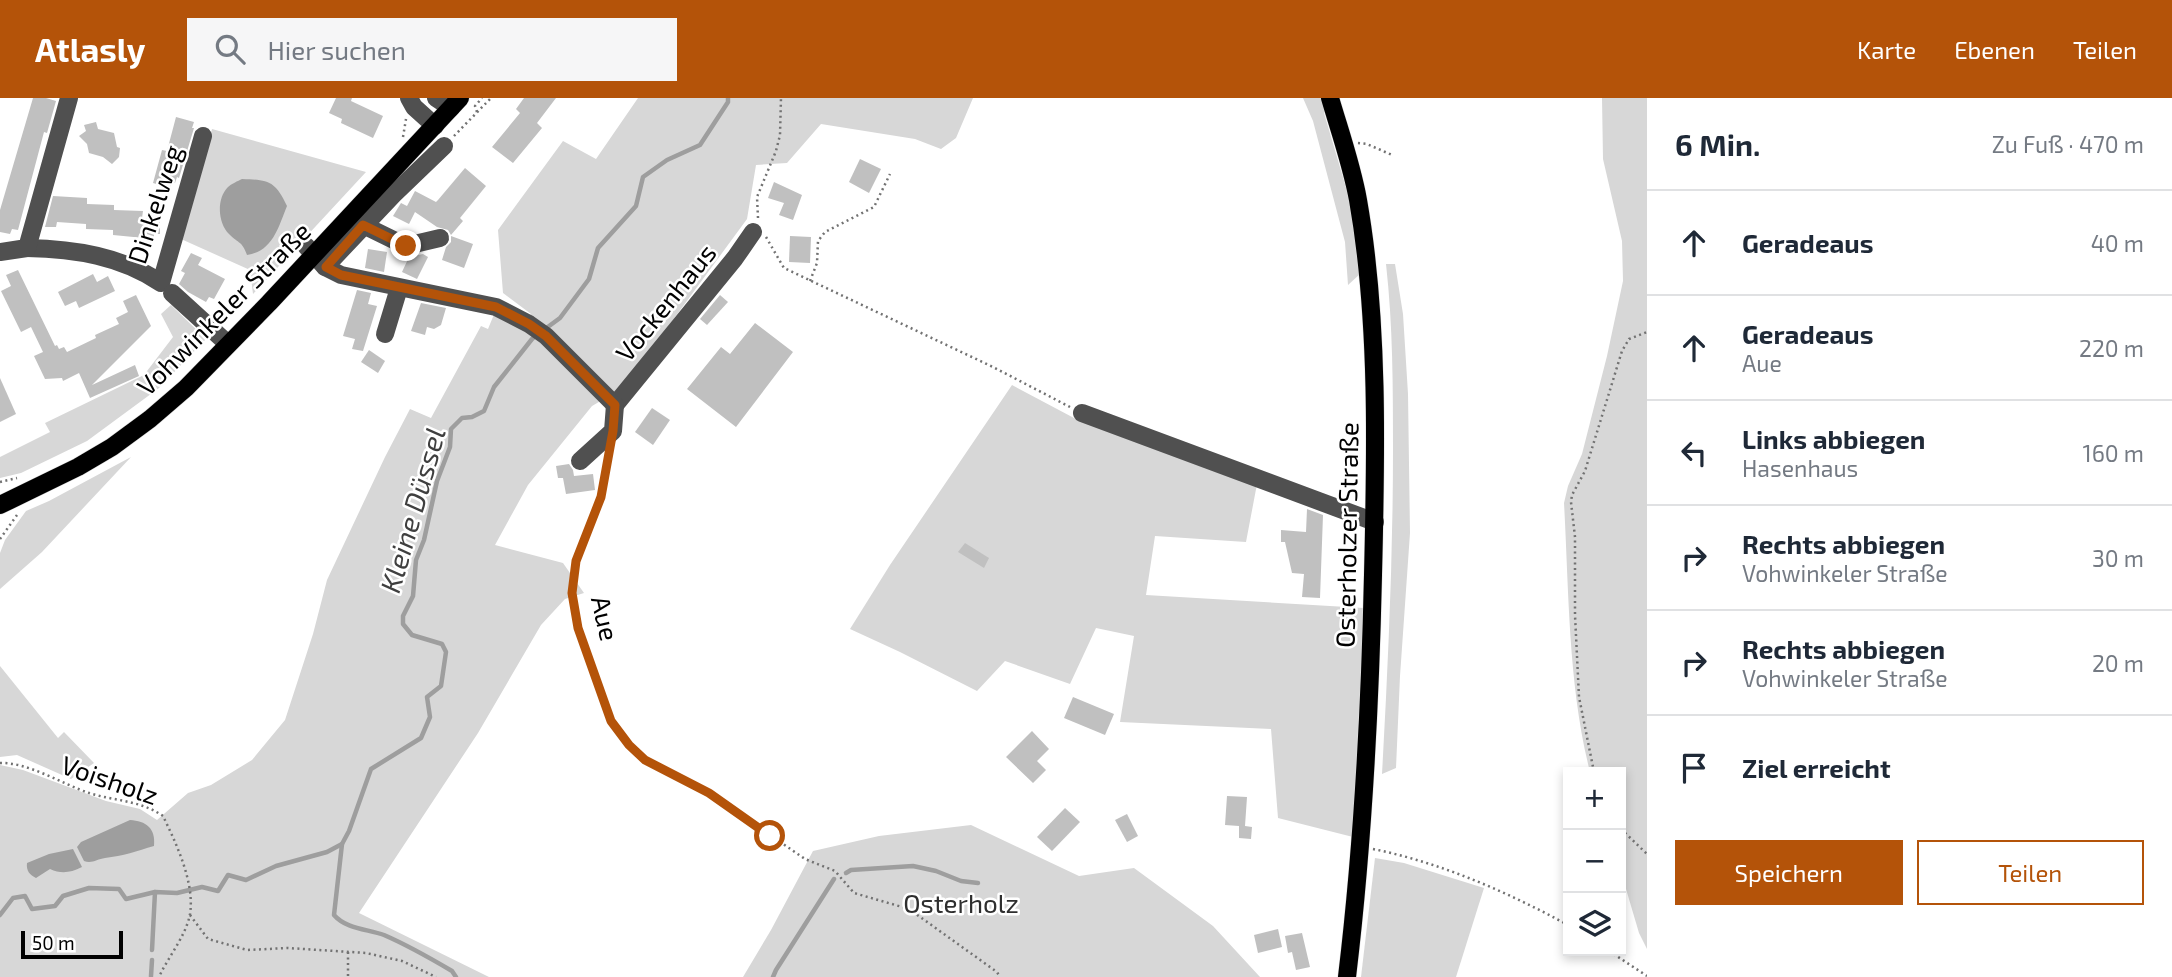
<!DOCTYPE html>
<html lang="de">
<head>
<meta charset="utf-8">
<style>
	:root { --surface:#fff; --page:#f6f6f7; --text:#1f2937; --muted:#747a83; --line:#e0e1e3; --accent:#b45309 }
	body { margin:0; font-family:"Exo 2",sans-serif; background:var(--page); color:var(--text) }
	.controls { position:absolute; right:21px; bottom:21px; display:grid; overflow:hidden; border-radius:0px; box-shadow:0 4px 10px #0003 }
	.controls button { width:63px; height:63px; display:grid; place-items:center; padding:0; border:0; border-bottom:2px solid var(--line); background:var(--surface); color:var(--text); font:35px sans-serif }
	.scale { position:absolute; left:21px; bottom:18px; width:102px; box-sizing:border-box; padding-left:7px; border:4px solid #000; border-top:0; font-size:19px; line-height:24px; white-space:nowrap; color:#000; -webkit-text-stroke:5px #fff; paint-order:stroke }
	.stop { position:absolute; width:21px; height:21px; margin:-16px; border:5px solid #b45309; border-radius:50%; background:#fff }
	.stop.end { background:#b45309; border-color:#fff; box-shadow:0 2px 7px #0008 }
	.list { margin:0; padding:0; list-style:none }
	h2 { display:flex; justify-content:space-between; align-items:center; height:91px; margin:0; padding:0 28px; font-size:30px }
	h2 small { font-size:23px; font-weight:400; color:var(--muted) }
	.list li { display:grid; grid-template-columns:46px 1fr auto; gap:21px; align-items:center; box-sizing:border-box; height:105px; padding:0 28px; border-top:2px solid var(--line) }
	.list b { display:block; font-size:26px; white-space:nowrap }
	.list p { margin:0; font-size:23px; white-space:nowrap; color:var(--muted) }
	.list em { font-size:23px; font-style:normal; color:var(--muted) }
	.actions { display:flex; gap:14px; padding:21px 28px }
	.actions a { flex:1; padding:16px 0; border:2px solid var(--accent); border-radius:0px; text-align:center; font-size:24px; color:var(--accent) }
	.actions .main { background:var(--accent); color:#fff }
	.icon { flex:none; width:38px; height:38px; fill:none; stroke:currentColor; stroke-width:2; stroke-linecap:round; stroke-linejoin:round }
	.map { position:relative; flex:none; width:1647px; height:879px; overflow:hidden }
	header { display:flex; align-items:center; gap:42px; box-sizing:border-box; height:98px; padding:0 35px; background:var(--accent); color:#fff }
	header strong { font-size:33px }
	nav { display:flex; gap:38px; margin-inline-start:auto; font-size:24px }
	.search { width:490px; height:63px; background:var(--page); display:flex; align-items:center; gap:18px; box-sizing:border-box; padding:0 24px; border-radius:0px; color:var(--muted); font-size:26px }
	main { display:flex }
	aside { flex:1; background:var(--surface) }
	.map>svg:first-child { display:block }
</style>
</head>
<body>
<header>
<strong>Atlasly</strong>
<div class="search"><svg class="icon" aria-label="search" viewBox="0 0 24 24"><circle cx="10" cy="10" r="6"/><path d="M15 15l6 6"/></svg>Hier suchen</div>
<nav><a>Karte</a><a>Ebenen</a><a>Teilen</a></nav>
</header>
<main>
<div class="map">
<svg width="1647" height="879" viewBox="0 0 1647 879">
	<rect width="100%" height="100%" fill="#fff"/>
	<g fill="#d7d7d7">
		<polygon points="638,0 973,0 956,40 941,51 915,41 821,26 787,65 756,67 747,121 623,290 592,308 528,387 495,447 563,465 584,495 565,501 541,527 478,635 359,815 489,879 0,879 0,667 23,672 106,703 140,711 157,722 188,695 211,687 252,662 285,622 313,536 327,482 385,359 410,311 431,320 481,228 488,231 495,214 523,227 531,216 503,195 498,132 563,43 596,61"/>
		<polygon points="1303,0 1327,0 1324,15 1350,103 1360,176 1348,187 1345,144 1313,23"/>
		<path d="M1602,0H1647V851L1639,835L1621,774V674H1590C1568,586 1569,495 1564,405L1568,388L1582,356L1607,258L1623,183L1622,143L1603,61Z"/>
		<polygon points="212,31 366,74 253,196 250,172 181,141"/>
		<path d="M1386,166H1395L1403,216L1408,296L1410,435L1400,578L1396,670L1382,676C1388,568 1393,460 1393,352C1393,290 1393,228 1386,166Z"/>
		<polygon points="171,207 206,241 159,290 87,343 21,375 0,380 0,359 50,334 45,325 144,277 173,239 161,216"/>
		<polygon points="1012,287 1074,320 1257,386 1246,444 1155,438 1146,497 1364,510 1353,739 1278,720 1271,631 1120,624 1134,538 1096,530 1070,586 1005,563 977,593 900,554 850,531 890,467"/>
		<polygon points="131,359 42,454 0,491 0,455 5,442 26,413 49,403"/>
		<polygon points="0,568 58,640 64,634 94,665 71,681 17,657 0,659"/>
		<polygon points="971,727 1079,778 1134,770 1213,828 1260,879 743,879 771,832 813,753 879,738"/>
		<polygon points="1375,760 1404,765 1484,790 1456,879 1361,879"/>
	</g>
	<g fill="#9e9e9e">
		<path d="M242,81C269,82 275,83 287,108C278,130 273,153 247,157C242,143 239,146 229,136C218,125 216,101 228,89C231,86 238,83 242,81Z"/>
		<path d="M130,722C146,723 156,730 154,748C137,753 123,758 105,760C97,761 92,766 84,763L77,749L81,744Z"/>
		<path d="M73,751L82,769C70,775 61,776 50,771L36,780C30,777 26,773 27,765L49,756Z"/>
	</g>
	<g fill="none" stroke-linecap="round" stroke-linejoin="round">
		<g stroke="#9e9e9e" stroke-width="4.5">
			<polyline points="545,231 560,220 589,181 598,150 636,108 643,79 667,62 700,47 728,4 728,0"/>
			<path d="M342,746L334,817C346,831 367,831 384,837C407,847 430,860 452,873L456,879"/>
			<polyline points="846,775 851,772 913,768 936,773 961,783 978,785"/>
			<polyline points="0,817 13,800 25,798 32,811 55,808 63,798 89,790 119,791 126,801 155,794 177,795 202,789 218,793 228,777 246,782 276,768 327,754 342,746 349,733 371,671 421,640 430,619 427,599 441,588 446,554 442,546 412,537 403,526 403,518 413,498 416,462 424,442 437,383 450,349 451,331 462,320 472,319 484,313 494,289 532,241 538,236"/>
			<polyline points="152,852 155,794"/>
			<polyline points="151,878 152,862"/>
			<polyline points="773,879 776,872 834,781"/>
		</g>
	</g>
	<g fill="#c0c0c0">
		<polygon points="33,0 46,0 56,3 47,35 44,34 18,132 12,131 10,136 0,134 0,112"/>
		<polygon points="336,0 352,0 351,3 383,18 373,40 341,25 342,21 329,15"/>
		<polygon points="524,0 556,0 537,25 542,30 513,65 492,49 520,15 516,11"/>
		<polygon points="176,19 194,24 192,30 194,30 179,80 177,79 175,85 172,84 170,90 153,85 162,52 167,53"/>
		<polygon points="96,24 98,31 114,35 117,49 120,50 119,59 112,66 103,59 89,55 87,46 79,38 86,33 84,27"/>
		<polygon points="860,61 881,71 869,95 849,84"/>
		<polygon points="465,70 486,88 460,120 463,123 451,137 448,132 437,129 415,114 409,126 393,118 401,105 407,108 415,93 436,104 438,102"/>
		<polygon points="774,84 802,97 793,122 779,117 784,105 768,100"/>
		<polygon points="53,98 87,100 87,106 114,107 114,112 143,113 142,120 155,120 154,123 160,123 160,136 154,136 154,141 113,137 113,132 86,131 86,126 57,124 56,129 45,129"/>
		<polygon points="451,138 473,146 464,170 442,162 446,149 451,144"/>
		<polygon points="790,138 811,139 810,165 789,164"/>
		<polygon points="368,151 387,154 384,174 365,170"/>
		<polygon points="191,155 202,160 198,167 225,181 214,201 209,199 206,204 188,194 179,186 185,175 181,173"/>
		<polygon points="423,156 428,159 417,181 402,174 409,159"/>
		<polygon points="18,172 55,248 57,247 59,251 64,249 67,254 96,240 95,237 119,226 116,220 128,214 123,203 136,197 151,228 92,287 135,267 139,278 90,300 79,275 63,283 62,280 45,281 34,258 43,254 31,229 21,234 1,193 11,188 6,177"/>
		<polygon points="93,176 97,184 108,178 115,193 79,210 76,203 65,208 58,194"/>
		<polygon points="357,192 371,195 368,206 377,208 363,253 352,251 355,241 343,238"/>
		<polygon points="720,197 728,204 707,227 700,221"/>
		<polygon points="421,205 446,210 441,227 434,231 427,229 425,237 411,233"/>
		<polygon points="755,225 793,254 736,329 687,291 721,249 730,256"/>
		<polygon points="369,252 385,263 378,275 361,264"/>
		<polygon points="0,280 16,316 0,324"/>
		<polygon points="652,310 670,322 653,347 635,334"/>
		<polygon points="569,366 573,372 574,378 593,376 595,392 566,396 563,380 558,380 556,368"/>
		<polygon points="1307,411 1323,417 1320,500 1302,499 1304,476 1292,475 1285,444 1281,444 1281,432 1306,434"/>
		<polygon points="965,445 989,460 984,470 958,454"/>
		<polygon points="1073,599 1114,616 1105,637 1064,620"/>
		<polygon points="1032,633 1049,651 1037,663 1046,672 1033,685 1006,659"/>
		<polygon points="1227,698 1247,699 1245,728 1252,729 1251,741 1239,740 1239,728 1225,727"/>
		<polygon points="1065,710 1080,724 1052,753 1037,739"/>
		<polygon points="1127,716 1138,738 1127,744 1115,722"/>
		<polygon points="1278,831 1282,849 1258,855 1254,837"/>
		<polygon points="1302,835 1310,869 1296,872 1292,854 1288,855 1285,838"/>
	</g>
	<g fill="none" stroke-linecap="round" stroke-linejoin="round">
		<defs>
			<g id="major">
				<path d="M1330,0C1340,34 1352,68 1358,102C1379,221 1376,356 1373,477C1370,612 1363,746 1347,879"/>
				<polyline points="0,407 78,369 112,349 150,321 186,290 269,205 460,0"/>
			</g>
		</defs>
		<use href="#major" stroke="#dbdbdb" stroke-width="19"/>
		<g stroke="#727272" stroke-width="2.5" stroke-dasharray="2 3.5" stroke-linecap="butt">
			<polyline points="477,14 475,8 482,0"/>
			<polyline points="454,38 491,0"/>
			<polyline points="403,39 406,21"/>
			<polyline points="1358,45 1367,46 1392,57"/>
			<polyline points="758,120 757,99 776,53 780,37 781,0"/>
			<polyline points="766,139 784,170 993,269 1070,309"/>
			<polyline points="810,183 817,165 818,143 825,134 874,109 890,76"/>
			<polyline points="608,360 601,399 577,463 572,495 578,530 611,623 629,647 645,662 709,695 805,761 835,773 854,795 909,811 997,874 1000,879"/>
			<polyline points="0,384 17,380"/>
			<polyline points="0,441 17,417"/>
			<path d="M0,665C28,664 62,686 89,695C114,703 140,702 163,718C176,745 195,785 190,816C186,838 168,859 159,879"/>
			<polyline points="1594,674 1579,599 1575,517 1575,439 1571,404 1572,397 1585,373 1622,253 1629,241 1647,234"/>
			<polyline points="1621,731 1647,756"/>
			<path d="M1373,751C1442,765 1507,794 1568,827"/>
			<polyline points="190,817 208,841 247,852 288,850 366,855 402,863 436,879"/>
			<polyline points="1609,853 1647,878"/>
			<polyline points="348,854 348,879"/>
		</g>
		<g stroke="#505050" stroke-width="18">
			<polyline points="409,0 414,9 435,28"/>
			<polyline points="436,0 451,10"/>
			<polyline points="363,127 406,148 440,140"/>
			<polyline points="306,148 325,169 341,177 496,209 529,226 546,238 615,307"/>
			<path d="M27,150C75,151 121,158 161,185L203,38"/>
			<polyline points="0,154 27,150 69,0"/>
			<polyline points="325,169 393,97 444,48"/>
			<polyline points="172,195 228,246"/>
			<polyline points="385,236 399,190"/>
			<polyline points="615,307 735,160 753,134"/>
			<polyline points="1082,315 1375,424"/>
			<polyline points="580,363 613,333 615,307"/>
		</g>
		<use href="#major" stroke="#000" stroke-width="18"/>
	</g>
	<g fill="none" stroke-linecap="round" stroke-linejoin="round">
		<polyline stroke="#b45309" stroke-width="9" points="406,148 363,127 326,169 341,177 496,209 529,226 546,238 615,307 613,333 601,399 576,463 572,495 578,530 611,623 629,647 645,662 709,695 770,738"/>
	</g>
	<g text-anchor="middle" dominant-baseline="central" stroke-width="5" stroke-linejoin="round" paint-order="stroke">
		<g font-size="26" fill="#000" stroke="#fff">
			<text transform="translate(154 106) rotate(-72)">Dinkelweg</text>
			<text transform="translate(665 204) rotate(-51)">Vockenhaus</text>
			<text transform="translate(223 210) rotate(-45)">Vohwinkeler Straße</text>
			<text transform="translate(1346 437) rotate(-89)">Osterholzer Straße</text>
			<text transform="translate(606 520) rotate(77)">Aue</text>
			<text transform="translate(110 681) rotate(19)">Voisholz</text>
		</g>
		<g font-size="26" fill="#2e2e2e" stroke="#fff">
			<text x="961" y="804">Osterholz</text>
		</g>
		<g font-size="28" font-style="italic" fill="#3f3f3f" stroke="#fff">
			<text transform="translate(412 412) rotate(-74)">Kleine Düssel</text>
		</g>
	</g>
</svg>
<div class="controls">
<button>+</button>
<button>−</button>
<button><svg class="icon" aria-label="layers" viewBox="0 0 24 24"><path d="M12 4l9 5-9 5-9-5zM3 14l9 5 9-5"/></svg></button>
</div>
<div class="scale">50 m</div>
<div class="stop" style="left:770px;top:738px"></div>
<div class="stop end" style="left:406px;top:148px"></div>
</div>
<aside>
<h2>6 Min.<small>Zu Fuß · 470 m</small></h2>
<ul class="list">
<li><svg class="icon" aria-label="ahead" viewBox="0 0 24 24"><path d="M12 20V5M6 11l6-6 6 6"/></svg><div><b>Geradeaus</b></div><em>40 m</em></li>
<li><svg class="icon" aria-label="ahead" viewBox="0 0 24 24"><path d="M12 20V5M6 11l6-6 6 6"/></svg><div><b>Geradeaus</b><p>Aue</p></div><em>220 m</em></li>
<li><svg class="icon" aria-label="left" viewBox="0 0 24 24"><path d="M17 20v-9H6M10 6l-5 5 5 5"/></svg><div><b>Links abbiegen</b><p>Hasenhaus</p></div><em>160 m</em></li>
<li><svg class="icon" aria-label="right" viewBox="0 0 24 24"><path d="M7 20v-9h11M14 6l5 5-5 5"/></svg><div><b>Rechts abbiegen</b><p>Vohwinkeler Straße</p></div><em>30 m</em></li>
<li><svg class="icon" aria-label="right" viewBox="0 0 24 24"><path d="M7 20v-9h11M14 6l5 5-5 5"/></svg><div><b>Rechts abbiegen</b><p>Vohwinkeler Straße</p></div><em>20 m</em></li>
<li><svg class="icon" aria-label="arrive" viewBox="0 0 24 24"><path d="M6 21V4h12l-3 4 3 4H6"/></svg><div><b>Ziel erreicht</b></div></li>
</ul>
<div class="actions"><a class="main">Speichern</a><a>Teilen</a></div>
</aside>
</main>
</body>
</html>
